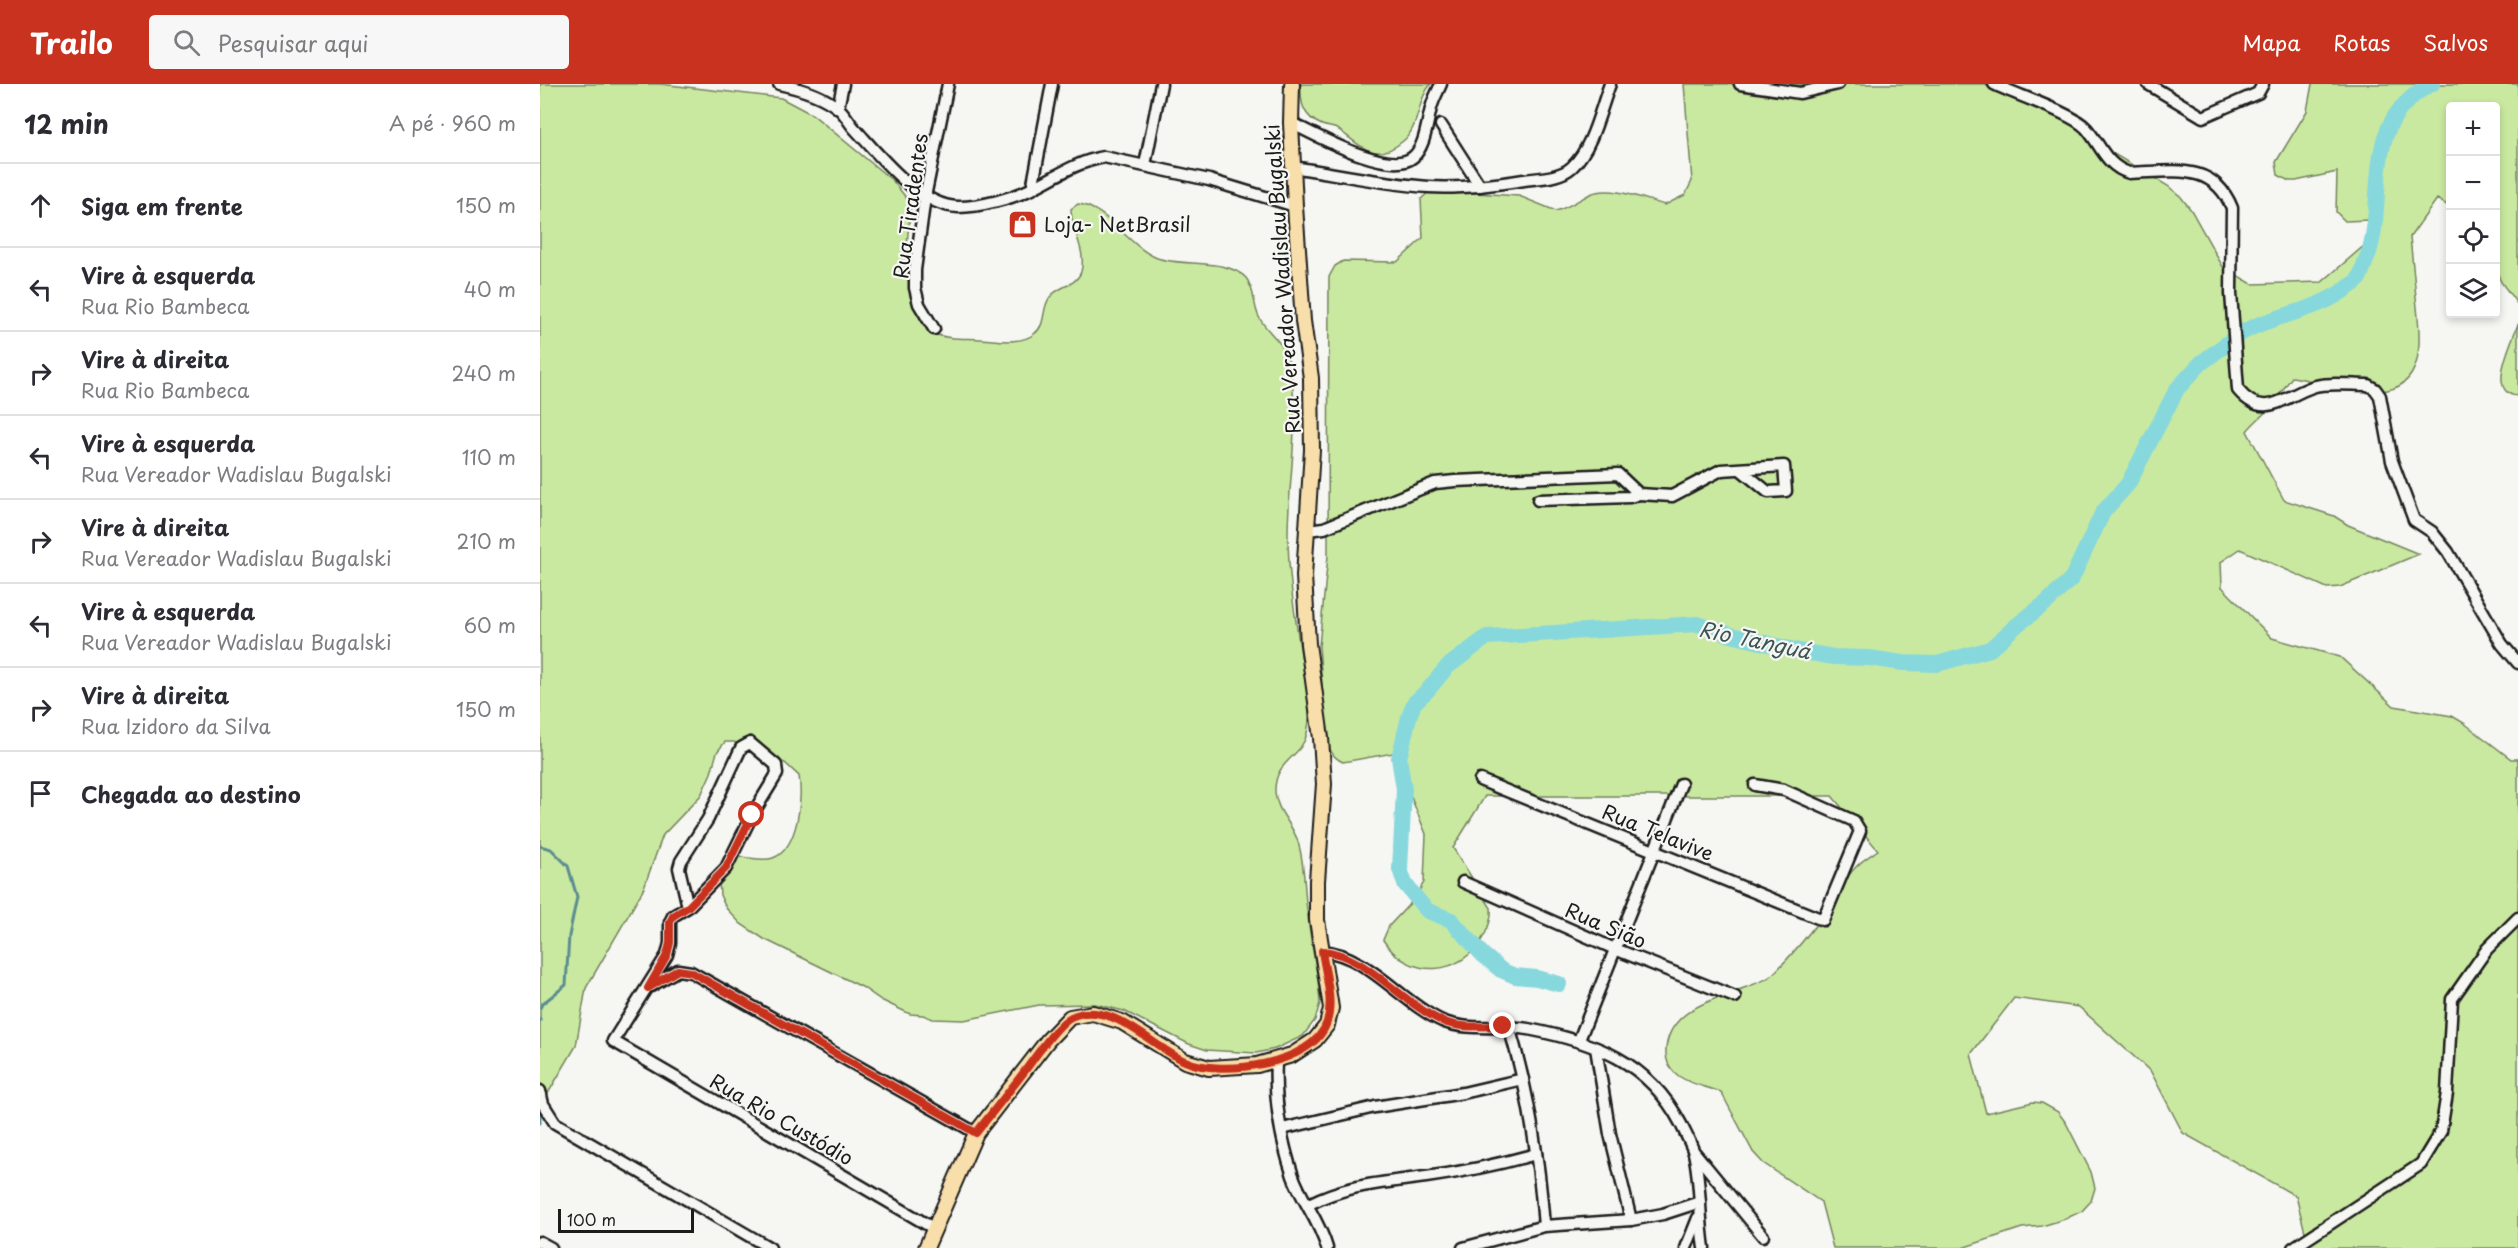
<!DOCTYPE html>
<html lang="pt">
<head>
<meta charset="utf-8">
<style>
	:root { --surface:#fff; --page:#f7f7f7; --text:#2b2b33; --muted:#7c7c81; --line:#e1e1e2; --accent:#c8321e }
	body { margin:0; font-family:"Playpen Sans",sans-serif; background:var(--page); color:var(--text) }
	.controls { position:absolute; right:18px; top:18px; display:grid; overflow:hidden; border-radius:6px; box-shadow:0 3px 9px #0003 }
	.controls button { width:54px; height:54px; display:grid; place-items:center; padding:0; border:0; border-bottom:2px solid var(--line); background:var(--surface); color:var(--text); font:30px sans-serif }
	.scale { position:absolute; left:18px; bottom:15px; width:136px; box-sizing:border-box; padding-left:6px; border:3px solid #1c1c1c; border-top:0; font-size:16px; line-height:21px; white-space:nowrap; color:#1c1c1c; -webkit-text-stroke:4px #f6f6f2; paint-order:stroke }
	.stop { position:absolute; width:18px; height:18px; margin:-14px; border:4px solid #c8321e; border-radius:50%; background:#fff }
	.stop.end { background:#c8321e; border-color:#fff; box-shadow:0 2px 6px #0008 }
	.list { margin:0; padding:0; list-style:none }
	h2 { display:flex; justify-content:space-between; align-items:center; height:78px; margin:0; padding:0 24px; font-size:26px }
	h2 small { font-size:20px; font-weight:400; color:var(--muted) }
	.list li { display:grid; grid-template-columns:39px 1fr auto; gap:18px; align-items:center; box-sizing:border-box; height:84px; padding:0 24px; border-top:2px solid var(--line) }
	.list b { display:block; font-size:22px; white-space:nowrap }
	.list p { margin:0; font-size:20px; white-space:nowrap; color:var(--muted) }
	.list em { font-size:20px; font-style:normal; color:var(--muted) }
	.icon { flex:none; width:33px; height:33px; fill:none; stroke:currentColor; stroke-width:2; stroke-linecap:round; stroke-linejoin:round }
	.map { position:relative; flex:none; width:1978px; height:1164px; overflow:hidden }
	header { display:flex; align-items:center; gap:36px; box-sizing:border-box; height:84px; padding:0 30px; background:var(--accent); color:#fff }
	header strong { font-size:28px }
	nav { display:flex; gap:33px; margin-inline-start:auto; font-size:21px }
	.search { width:420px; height:54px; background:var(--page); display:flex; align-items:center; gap:15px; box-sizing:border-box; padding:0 21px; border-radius:6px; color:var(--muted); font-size:22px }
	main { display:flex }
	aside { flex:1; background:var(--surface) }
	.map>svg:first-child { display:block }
</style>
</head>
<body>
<header>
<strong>Trailo</strong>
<div class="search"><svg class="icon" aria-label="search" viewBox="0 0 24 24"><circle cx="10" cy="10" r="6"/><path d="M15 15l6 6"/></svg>Pesquisar aqui</div>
<nav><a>Mapa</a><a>Rotas</a><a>Salvos</a></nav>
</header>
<main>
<aside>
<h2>12 min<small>A pé · 960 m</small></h2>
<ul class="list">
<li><svg class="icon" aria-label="ahead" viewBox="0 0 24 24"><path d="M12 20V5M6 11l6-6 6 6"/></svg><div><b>Siga em frente</b></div><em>150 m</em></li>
<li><svg class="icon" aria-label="left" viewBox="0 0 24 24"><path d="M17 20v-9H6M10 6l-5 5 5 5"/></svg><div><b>Vire à esquerda</b><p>Rua Rio Bambeca</p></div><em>40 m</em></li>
<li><svg class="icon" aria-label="right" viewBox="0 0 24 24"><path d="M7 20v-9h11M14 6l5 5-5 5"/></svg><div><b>Vire à direita</b><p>Rua Rio Bambeca</p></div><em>240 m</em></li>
<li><svg class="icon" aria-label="left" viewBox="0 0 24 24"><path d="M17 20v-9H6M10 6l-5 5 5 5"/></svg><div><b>Vire à esquerda</b><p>Rua Vereador Wadislau Bugalski</p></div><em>110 m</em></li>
<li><svg class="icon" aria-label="right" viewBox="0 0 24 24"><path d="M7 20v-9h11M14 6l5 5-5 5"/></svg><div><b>Vire à direita</b><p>Rua Vereador Wadislau Bugalski</p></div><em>210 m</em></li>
<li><svg class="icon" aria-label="left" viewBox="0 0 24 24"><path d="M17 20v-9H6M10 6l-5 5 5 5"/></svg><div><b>Vire à esquerda</b><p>Rua Vereador Wadislau Bugalski</p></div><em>60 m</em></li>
<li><svg class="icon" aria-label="right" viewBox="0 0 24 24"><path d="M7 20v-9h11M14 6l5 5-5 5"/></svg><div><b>Vire à direita</b><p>Rua Izidoro da Silva</p></div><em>150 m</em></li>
<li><svg class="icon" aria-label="arrive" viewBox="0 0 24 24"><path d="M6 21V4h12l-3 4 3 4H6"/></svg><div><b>Chegada ao destino</b></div></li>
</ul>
</aside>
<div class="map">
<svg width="1978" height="1164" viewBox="0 0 1978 1164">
	<rect width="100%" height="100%" fill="#f6f6f2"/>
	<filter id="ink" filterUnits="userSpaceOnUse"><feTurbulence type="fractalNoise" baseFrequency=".0167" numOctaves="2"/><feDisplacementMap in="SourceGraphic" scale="12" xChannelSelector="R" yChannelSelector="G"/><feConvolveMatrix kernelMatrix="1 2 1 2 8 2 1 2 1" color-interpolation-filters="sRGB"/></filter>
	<g filter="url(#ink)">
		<g fill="#cae9a0" stroke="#73825e" stroke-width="1.5">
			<path d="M0,0H120L241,14L273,31L353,97L371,120C370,135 367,151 367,166C367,185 374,239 391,248C405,256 425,254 440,255C456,256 481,261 494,250C507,241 501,224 510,213C518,202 536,202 541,188C547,166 531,147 531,125L538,120C567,123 589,163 617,174C642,183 688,174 706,194C715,205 713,221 719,233C727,249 743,257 748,275C762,332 748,393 748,451C748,491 755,531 761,571C765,595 773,625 767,649C762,674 734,676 735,708C736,727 753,740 758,758C764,777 764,798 766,818C769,844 773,870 778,896L780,919L775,936L763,952L735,965L716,969L667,966L649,960L584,927L555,920L499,921L424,936L393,935L383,931L370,930L341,916L322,903L224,855L201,840L186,824L180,811L179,797L195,773C207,772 222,778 233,774C258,765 263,714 259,692L245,679L221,672L194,658H185L177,668L171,689L161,711L123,751L103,806L46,904L36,962L0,1023Z"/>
			<path d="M761,0H891C877,15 880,43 863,57C836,80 822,63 799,46C794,43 787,43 782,41C763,33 760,19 761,0Z"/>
			<path d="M1144,0H1456L1530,33L1567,66L1628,102L1641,113L1651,126L1683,183L1712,200L1782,198L1833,154L1829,136L1805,137L1796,128L1797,88L1756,97H1749L1738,91L1736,78L1767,27L1772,0H1978V221L1961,198L1956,186V22H1910V123L1897,115L1870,153C1872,173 1874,193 1876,213C1879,247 1890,305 1839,307C1815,309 1777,297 1752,293C1745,302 1739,312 1732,321C1726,329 1714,338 1707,347L1744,416L1794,432L1808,441L1879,470L1800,503L1787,504L1700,465L1681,478L1682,503L1732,554L1800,573L1854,622L1912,632L1924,639L1971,675H1978V1164H1769L1756,1112L1643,1049L1611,988L1539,923L1474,914L1431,970L1446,1029L1493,1018L1502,1019L1518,1028L1526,1039L1551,1088L1555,1104L1551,1117L1542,1127L1525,1135L1502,1142L1482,1144L1422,1164H1293L1281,1118L1223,1079L1213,1068L1181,1008C1157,1000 1124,996 1126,965C1129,923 1180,914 1212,901C1219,898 1227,896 1232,891C1252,871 1272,847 1288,824C1298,811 1304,794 1316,783C1322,776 1331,771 1338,766L1292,712H945L913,764L951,824C952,833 949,842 945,850C922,894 869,896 843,856L849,842L875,814L884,798L886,750L853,669L803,678C791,673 789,664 786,652L779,562L788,472L789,193L795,182L803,177L857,178L883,154L881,115L891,106L979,112L1016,127C1029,123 1039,116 1050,110C1072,101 1103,115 1125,121L1145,111L1152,97Z"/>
			<path d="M1978,240V312C1945,310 1972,258 1978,240Z"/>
		</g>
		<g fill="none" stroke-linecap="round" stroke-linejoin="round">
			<g stroke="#5c8d90" stroke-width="3">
				<polyline points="0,762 11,765 28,782 37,813 29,852 26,901 2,920 0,924"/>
				<polyline points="0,935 0,937"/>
				<polyline points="0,1024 0,1039"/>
			</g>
			<g stroke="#87d8dd" stroke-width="16">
				<path d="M1698,251C1730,231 1769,230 1803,207C1808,203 1815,200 1818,196C1821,191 1823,184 1825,179C1848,127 1822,56 1870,15C1877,9 1883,3 1892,0"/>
				<polyline points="1019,900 997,894 975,892 961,886 943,871 911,836 888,827 883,822 865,800 860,785 864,705 859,674 869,633 874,619 888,606 907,583 947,553 1158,540 1191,551 1259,567 1294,573 1329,574 1363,579 1397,580 1450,565 1477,541 1507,518 1532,494 1563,428 1588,400 1637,305 1661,279 1689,258"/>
			</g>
			<defs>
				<g id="minor">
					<path d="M239,0C258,4 283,12 298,24C305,29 309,39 315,45C340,72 379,122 418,123C440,123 474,114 493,104C517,92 536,78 564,73L669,96L755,122"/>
					<polyline points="1200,0 1260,9 1298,0"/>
					<path d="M1454,0C1476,11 1532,29 1546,44C1561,61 1565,81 1589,89C1632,88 1673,77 1692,124L1691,209L1698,306C1724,337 1743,313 1772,303C1785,298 1812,301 1828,301L1835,305L1840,312L1852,377L1874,436L1892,448L1908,468L1962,560L1978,579"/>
					<polyline points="1608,0 1663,33 1718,9 1723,0"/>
					<polyline points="298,24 303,0"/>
					<path d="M751,39C774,50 850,93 873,73C886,62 887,36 892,21C894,14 898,7 901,0"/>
					<polyline points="901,41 940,102"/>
					<polyline points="605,81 621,0"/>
					<path d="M753,83C798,90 843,100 889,103C921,105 953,101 984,96C1000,94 1020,94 1032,83C1053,63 1060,26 1070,0"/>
					<polyline points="492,105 512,0"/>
					<polyline points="394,245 379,220 375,204 375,186 385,113 408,0"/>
					<polyline points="998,416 1090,413 1099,410"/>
					<polyline points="767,446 784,444 895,399 915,397 1078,390 1099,410 1132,412 1181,386 1244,382 1246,407 1228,408 1200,385"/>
					<polyline points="940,696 1283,836 1320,747 1314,737 1244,706 1215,701"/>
					<polyline points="923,798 1075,865 1195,913"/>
					<polyline points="148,823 139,784 141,777 168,735 201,664 210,659 236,681 237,690 212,731 186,784 148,823 133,832 130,838 130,859 127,871 73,957 393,1144"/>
					<path d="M782,867C827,870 862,919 902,937C928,948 961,940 988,945C1055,958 1108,977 1141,1040C1145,1049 1151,1059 1154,1069C1161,1100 1159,1132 1164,1164"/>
					<polyline points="111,902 138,886 151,888 436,1049"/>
					<path d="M969,943C988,1005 999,1077 1004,1142"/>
					<polyline points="1039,956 1141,700"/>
					<polyline points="1056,964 1070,1050 1091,1136"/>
					<path d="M736,976C734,1014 741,1056 753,1092C762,1117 779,1136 787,1164"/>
					<polyline points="0,1007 3,1020 15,1039 230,1164"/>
					<polyline points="742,1045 835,1023 923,1009 983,995"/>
					<polyline points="1155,1069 1223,1152"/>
					<path d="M769,1120C808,1100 844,1099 886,1093C924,1088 960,1080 996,1070"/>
					<polyline points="0,1158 11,1164"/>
					<polyline points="923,1164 1004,1142 1091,1136 1123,1130 1160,1118"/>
					<polyline points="1146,1164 1158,1134"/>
					<polyline points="1753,1164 1881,1080 1901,1047 1907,1009 1912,915 1947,865 1978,834"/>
				</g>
				<polyline id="major" points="386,1164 436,1049 508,956 530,933 553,929 582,938 645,977 669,984 717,981 752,971 775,956 787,941 791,924 777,836 777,797 784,700 781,654 768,560 764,492 772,366 771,294 763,237 755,122 751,39 752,0"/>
			</defs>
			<use href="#minor" stroke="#1c1c1c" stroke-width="15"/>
			<use href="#major" stroke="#1c1c1c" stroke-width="18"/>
			<use href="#minor" stroke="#f6f6f2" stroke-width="10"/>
			<use href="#major" stroke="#f8deab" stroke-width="14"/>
		</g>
	</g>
	<g fill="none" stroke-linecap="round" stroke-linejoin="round" filter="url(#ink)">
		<path stroke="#c8321e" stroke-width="8" d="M212,731L186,784L148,823L133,832L130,838V859L127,871L108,904L138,886L151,888L436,1049C452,1029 468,1009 484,988C494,975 517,940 531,933C570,914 612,963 645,977C680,993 774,981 787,938C794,916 785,889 782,867C826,870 861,919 902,937C920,945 943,942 963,942"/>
	</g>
	<defs>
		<symbol id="shop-square" viewBox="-11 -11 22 22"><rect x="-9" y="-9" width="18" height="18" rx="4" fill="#c8321e" stroke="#f6f6f2"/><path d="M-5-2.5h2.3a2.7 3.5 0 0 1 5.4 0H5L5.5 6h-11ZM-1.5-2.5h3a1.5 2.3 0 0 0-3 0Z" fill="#fff"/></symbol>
	</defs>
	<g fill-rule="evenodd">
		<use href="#shop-square" x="466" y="124" width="33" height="33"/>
	</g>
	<g text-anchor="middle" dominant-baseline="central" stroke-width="4.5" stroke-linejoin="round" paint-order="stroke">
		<g font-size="20" fill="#1c1c1c" stroke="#f6f6f2">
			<text transform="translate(370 122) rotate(-82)">Rua Tiradentes</text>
			<text transform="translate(742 195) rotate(-94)">Rua Vereador Wadislau Bugalski</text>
			<text transform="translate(1118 748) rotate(22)">Rua Telavive</text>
			<text transform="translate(1066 841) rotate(23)">Rua Sião</text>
			<text transform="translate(242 1035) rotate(30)">Rua Rio Custódio</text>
		</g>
		<g font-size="20" fill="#1c1c1c" stroke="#f6f6f2" text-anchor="start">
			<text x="504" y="140">Loja- NetBrasil</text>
		</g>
		<g font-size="21" font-style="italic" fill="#3c5456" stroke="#f6f6f2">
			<text transform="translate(1215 555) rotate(12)">Rio Tanguá</text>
		</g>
	</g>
</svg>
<div class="controls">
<button>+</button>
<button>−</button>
<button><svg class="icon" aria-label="locate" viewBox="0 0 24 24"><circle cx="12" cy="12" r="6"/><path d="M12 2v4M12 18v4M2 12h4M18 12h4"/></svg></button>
<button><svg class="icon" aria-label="layers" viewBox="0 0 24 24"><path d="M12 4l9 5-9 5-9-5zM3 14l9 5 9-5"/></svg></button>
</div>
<div class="scale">100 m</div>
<div class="stop" style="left:212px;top:731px"></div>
<div class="stop end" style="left:963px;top:942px"></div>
</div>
</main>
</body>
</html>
